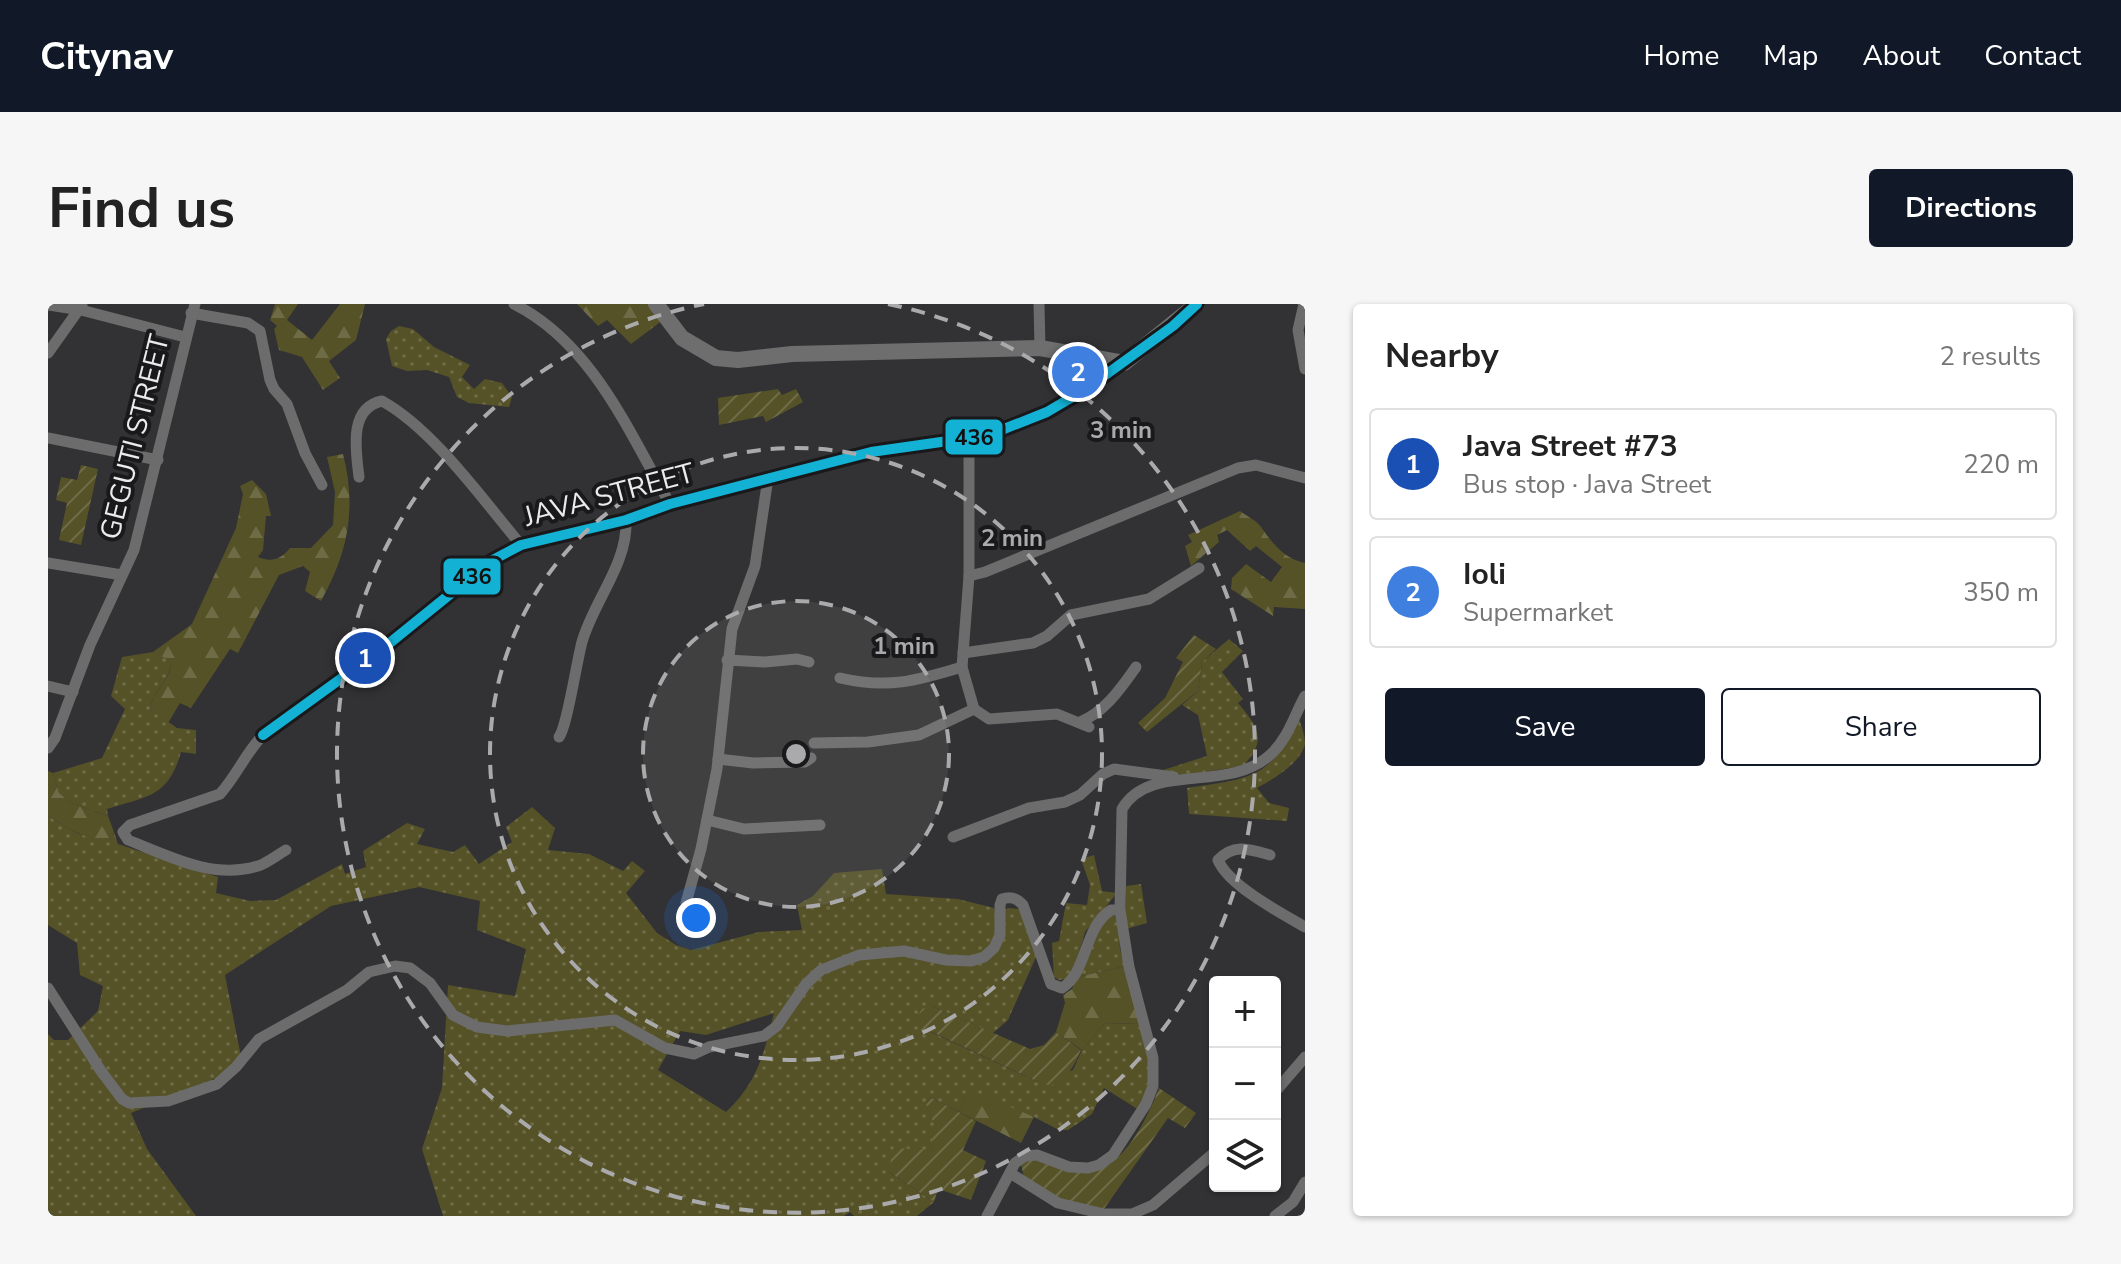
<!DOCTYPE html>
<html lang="en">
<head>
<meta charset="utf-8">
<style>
	:root { --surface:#fff; --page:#f6f6f6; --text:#222; --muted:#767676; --line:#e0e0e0; --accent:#111827 }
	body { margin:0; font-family:"Nunito Sans",sans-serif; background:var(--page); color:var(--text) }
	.controls { position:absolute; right:24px; bottom:24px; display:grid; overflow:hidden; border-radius:8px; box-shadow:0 2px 6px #0004 }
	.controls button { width:72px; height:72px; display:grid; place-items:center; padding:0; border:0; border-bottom:2px solid var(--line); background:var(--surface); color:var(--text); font:40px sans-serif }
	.you { position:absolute; left:648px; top:614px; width:28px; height:28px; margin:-20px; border:6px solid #fff; border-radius:50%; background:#1a73e8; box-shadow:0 0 0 12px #1a73e833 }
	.badge { display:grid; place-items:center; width:52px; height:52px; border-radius:50%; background:var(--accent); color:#fff; font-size:26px; font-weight:700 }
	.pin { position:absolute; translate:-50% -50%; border:4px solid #fff; box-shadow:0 2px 8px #0006 }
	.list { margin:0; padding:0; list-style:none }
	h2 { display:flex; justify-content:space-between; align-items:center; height:104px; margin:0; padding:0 32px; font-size:34px }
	h2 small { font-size:26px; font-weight:400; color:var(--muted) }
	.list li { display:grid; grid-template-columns:52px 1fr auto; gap:24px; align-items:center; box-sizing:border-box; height:112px; margin:0 16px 16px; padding:0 16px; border:2px solid var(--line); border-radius:8px }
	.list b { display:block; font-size:30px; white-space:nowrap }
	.list p { margin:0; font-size:26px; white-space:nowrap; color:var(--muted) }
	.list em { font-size:26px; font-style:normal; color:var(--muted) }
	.actions { display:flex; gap:16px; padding:24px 32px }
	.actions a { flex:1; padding:18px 0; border:2px solid var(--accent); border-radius:8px; text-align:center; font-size:28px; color:var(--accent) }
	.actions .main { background:var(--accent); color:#fff }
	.icon { flex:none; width:44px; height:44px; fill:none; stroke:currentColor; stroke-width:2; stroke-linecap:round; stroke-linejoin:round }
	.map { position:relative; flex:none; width:1257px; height:912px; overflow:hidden; border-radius:8px }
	header { display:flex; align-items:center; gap:48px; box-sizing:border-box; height:112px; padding:0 40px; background:var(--accent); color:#fff }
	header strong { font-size:38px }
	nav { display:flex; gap:44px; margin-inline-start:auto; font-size:28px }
	.intro { display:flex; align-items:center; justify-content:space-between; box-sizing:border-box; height:192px; padding:0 48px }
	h1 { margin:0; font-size:56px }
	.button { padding:20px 36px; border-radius:8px; background:var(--accent); color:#fff; font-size:28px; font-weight:700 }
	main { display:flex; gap:48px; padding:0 48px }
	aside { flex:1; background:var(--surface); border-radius:8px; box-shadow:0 2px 6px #0004 }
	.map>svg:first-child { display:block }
</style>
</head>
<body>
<header>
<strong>Citynav</strong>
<nav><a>Home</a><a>Map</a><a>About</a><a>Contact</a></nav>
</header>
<div class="intro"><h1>Find us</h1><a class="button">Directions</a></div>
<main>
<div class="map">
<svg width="1257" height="912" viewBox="0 0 1257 912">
	<defs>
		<pattern id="grass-dots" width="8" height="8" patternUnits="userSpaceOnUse" patternTransform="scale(2)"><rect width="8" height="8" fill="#555228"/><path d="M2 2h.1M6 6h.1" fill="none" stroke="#6e6b47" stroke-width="1.8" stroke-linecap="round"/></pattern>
		<pattern id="forest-firs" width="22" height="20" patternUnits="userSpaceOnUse" patternTransform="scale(2)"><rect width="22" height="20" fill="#555228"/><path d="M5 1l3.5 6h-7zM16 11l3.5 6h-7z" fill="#6e6b47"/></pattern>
		<pattern id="garden-furrows" width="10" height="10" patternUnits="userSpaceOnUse" patternTransform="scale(2)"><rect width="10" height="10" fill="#555228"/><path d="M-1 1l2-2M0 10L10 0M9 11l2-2" fill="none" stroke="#6e6b47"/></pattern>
	</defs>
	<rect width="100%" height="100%" fill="#323133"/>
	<g fill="url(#grass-dots)" fill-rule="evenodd">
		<polygon points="351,22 365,25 386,43 422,61 414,73 426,85 437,75 454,79 464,93 461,103 421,99 409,93 401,73 379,66 359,67 344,62 338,35 343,27"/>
		<path d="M1181,335L1195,347L1174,368L1195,395L1190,399C1210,423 1220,436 1195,462L1137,471L1112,467L1159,452L1150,411L1134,401L1150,387L1154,358Z"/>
		<path d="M105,348L123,356C124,375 106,384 102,405L129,424L148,426V450L133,448C120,494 99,492 59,505L60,512L25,500L11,489L5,469L54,454L77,405L63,392L74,353Z"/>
		<path d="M1251,415C1254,423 1257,432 1257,440C1252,460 1225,475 1209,484L1221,499L1241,504L1239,517L1141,510L1139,484C1202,474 1220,477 1251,415Z"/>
		<path d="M484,503L507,524L500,546L541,550L575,567L584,557L597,567L578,589L609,629L628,641L643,646L711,628L754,626L749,601L765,592L786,569L834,565L838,590L910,595L946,604L947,608L961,604L971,605L988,653L960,716L945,729L884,702L881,733L883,728L990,778L1025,766L1034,746L1056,720L1095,719C1101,754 1107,772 1091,806L1056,784L1044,810L1020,826H1011L986,813L919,792L911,808L882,793L878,801L887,820L883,846L841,868L886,898L869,912H806L802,908L796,912H395L374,845L394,784L400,681L467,692L478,645L429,626L432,597L371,583L283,602L177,671L195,763L83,809L99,845L148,912H0V730L6,736H20L50,707L55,682L32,671L29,639L0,621V512L31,530L62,536L66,528L70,540L170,573L168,589L202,597L228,596L294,560L297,570L318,563L315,547L359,519L377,525L369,540L405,548L417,541L431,560L464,538L458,523ZM726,709C716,749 710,778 678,808L610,766L632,727L658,731Z"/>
		<polygon points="1046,551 1054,587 1069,589 1037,628 1029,655 1019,675 1011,676 1006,673 1004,639 1011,637 1018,599 1039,601 1042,581 1033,555"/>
		<polygon points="1093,580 1099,619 1078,625 1078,582"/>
		<path d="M1063,611L1067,612C1075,630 1067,641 1078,662L1029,673L1051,621Z"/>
	</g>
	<g fill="url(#forest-firs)">
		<polygon points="227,0 250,0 239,16 264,36 292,0 317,0 308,36 281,57 292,74 275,86 254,53 231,46 226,25 229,22 222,16"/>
		<polygon points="529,0 601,0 615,16 583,40 559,16 550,22"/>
		<path d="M295,150C309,204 300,249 273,297L257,287L262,268L255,262L231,271L190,349L182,345L143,404L132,399L120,419L102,405C106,384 124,375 123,357L105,348L144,320L188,224L195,190L192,182L204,176L218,190L223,212H218L215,246L210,253C224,259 233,255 242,244H263L285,221L287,188L279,153Z"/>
		<path d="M1192,207C1199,212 1209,217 1213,223C1224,239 1236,255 1257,259V305L1226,303L1225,312L1183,285L1184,274L1198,260L1223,278L1234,263L1208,242L1202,247L1179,226L1169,231L1171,238L1143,262L1137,242L1144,238L1140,231Z"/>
		<path d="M0,467L5,469L11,489L25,500L60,512L66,528L62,536C39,538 20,523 0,512Z"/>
		<polygon points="1078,662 1095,719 1056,720 1034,746 1008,728 1017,699 1015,691 1024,685 1029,673"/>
		<polygon points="927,788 986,813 973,839 911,808 919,792"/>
	</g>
	<g fill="url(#garden-furrows)">
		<polygon points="730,85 734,91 748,85 755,98 718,118 715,112 671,121 670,94"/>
		<polygon points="33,161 50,165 33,241 11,236 19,199 8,196 13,173 29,176"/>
		<polygon points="1146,331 1168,345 1154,358 1150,387 1099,428 1090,419 1117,394 1135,358 1128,354"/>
		<path d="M884,702L982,745L996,741L1008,728L1033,746C1026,763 1020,773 1003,782L990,778L884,728L880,734L866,719L874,705Z"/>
		<path d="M1111,784L1148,809L1137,824L1120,814L1056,905L1014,896L976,873L973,861L977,856C992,854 1005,864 1019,867C1068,881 1096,822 1111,784Z"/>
		<polygon points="882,793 928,817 915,846 938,857 923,896 890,885 886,898 841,868 845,844 883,846 886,820 878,801"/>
	</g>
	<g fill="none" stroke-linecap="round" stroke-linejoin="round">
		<g stroke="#6c6c6c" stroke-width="11">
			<path d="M466,0C544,39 581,128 622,200"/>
			<polyline points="991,0 992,44"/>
			<polyline points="1256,0 1250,26 1257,65"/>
			<polyline points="0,1 33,6 137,33"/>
			<polyline points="143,9 200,19 212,27 222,76 226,85 239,100 257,149 274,181"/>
			<polyline points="0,49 34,1"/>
			<polyline points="0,134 110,156"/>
			<polyline points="921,134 921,272 914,363 926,405 941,415 1009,410 1041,423"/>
			<path d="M311,173C308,147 300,104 334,97C385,125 435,196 473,241"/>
			<polyline points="0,259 74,271"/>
			<polyline points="921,272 937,268 1190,164 1208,161 1257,174"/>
			<polyline points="915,349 985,339 999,332 1023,311 1101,295 1151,264"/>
			<polyline points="679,356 717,358 749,355 761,358"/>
			<path d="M792,374C840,385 868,377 914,363"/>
			<polyline points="0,382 25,388"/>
			<path d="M1032,418C1057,408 1073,384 1088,363"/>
			<path d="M511,433C519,423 529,356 534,338C546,296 580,260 578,216"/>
			<polyline points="766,439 820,438 871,431 926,405"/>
			<polyline points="0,444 7,434 42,341 86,246 147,0"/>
			<polyline points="670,455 705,459 757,458 763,454"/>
			<polyline points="659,516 696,525 772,521"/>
			<polyline points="905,533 981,504 1017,498 1032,491 1055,470 1066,465 1126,473"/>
			<path d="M238,546C229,551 219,559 210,562C165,576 121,552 80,536L75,528L82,521L172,490C189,471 197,450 215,431L338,342L443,257L473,241L578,216L622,200L823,148L921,134L951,127L999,108L1076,59"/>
			<path d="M1222,551C1201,545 1186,539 1170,556C1181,582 1233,609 1257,623"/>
			<polyline points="638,599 653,545 669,465 684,325 707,262 720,174"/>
			<path d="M0,684L53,767L74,795L81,799L120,797L169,780L188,763L211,735L299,686L321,668L347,662L362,664L382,679L405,711L429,723L459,727L567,716L617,744L646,750L661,743L716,732L729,722L758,680L773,666L811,651L856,647L898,656L923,657L936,653L946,644L952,631V601L954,595C963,592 969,594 975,601L1003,680L1014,684C1040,668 1035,624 1063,606H1072"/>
			<polyline points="1227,788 1257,753"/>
			<polyline points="962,869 1010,899 1056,910 1084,910 1105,901 1167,848"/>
			<path d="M939,912L967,859L977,852L989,851L1021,863L1040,864L1051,861L1065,851L1098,800L1105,782V754L1081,663L1072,606L1074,505C1102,457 1179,490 1222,451C1240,435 1246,412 1257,392"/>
			<polyline points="1227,912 1245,898 1257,878"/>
		</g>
		<polyline stroke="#6e6e6e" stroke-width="16" points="608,0 634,34 668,54 690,56 744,50 992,44 1076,59 1149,0"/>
		<defs>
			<polyline id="bus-1" points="215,431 338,342 443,257 473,241 578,216 622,200 823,148 921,134 951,127 999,108 1038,85 1125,22 1149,0"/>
		</defs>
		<use href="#bus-1" stroke="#19181a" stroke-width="16"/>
		<use href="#bus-1" stroke="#13b2d5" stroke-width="10"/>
	</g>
	<circle cx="748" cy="450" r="153" fill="#aaa9ab" fill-opacity=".12"/>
	<g fill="none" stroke="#aaa9ab" stroke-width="4" stroke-dasharray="14 10">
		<circle cx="748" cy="450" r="153"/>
		<circle cx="748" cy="450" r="306"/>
		<path d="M840 0A459 459 0 1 1 656 0"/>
	</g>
	<g text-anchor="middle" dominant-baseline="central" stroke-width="8" stroke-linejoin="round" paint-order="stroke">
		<g font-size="28" fill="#ebeaec" stroke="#19181a">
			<text transform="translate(87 133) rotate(-76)">GEGUTI STREET</text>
			<text transform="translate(561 191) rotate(-15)">JAVA STREET</text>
		</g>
	</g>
	<circle cx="748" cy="450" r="12" fill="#aaa9ab" stroke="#19181a" stroke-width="4"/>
	<g font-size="24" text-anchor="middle" font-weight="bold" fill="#aaa9ab" stroke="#19181a" stroke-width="8" stroke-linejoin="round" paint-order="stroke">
		<text x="1073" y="134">3 min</text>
		<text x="964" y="242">2 min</text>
		<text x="856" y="350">1 min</text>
	</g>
	<g stroke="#19181a" stroke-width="3">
		<rect x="896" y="114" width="60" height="38" rx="8" fill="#13b2d5"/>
		<rect x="394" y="253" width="60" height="39" rx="8" fill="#13b2d5"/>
	</g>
	<g font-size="22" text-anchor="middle" font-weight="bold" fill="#111">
		<text x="926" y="141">436</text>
		<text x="424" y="280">436</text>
	</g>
</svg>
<div class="controls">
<button>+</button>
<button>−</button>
<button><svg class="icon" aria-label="layers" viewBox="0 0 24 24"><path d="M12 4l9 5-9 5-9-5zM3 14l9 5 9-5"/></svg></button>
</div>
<div class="you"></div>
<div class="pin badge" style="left:317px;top:354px;background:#1a4fb4">1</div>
<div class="pin badge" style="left:1030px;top:68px;background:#3f7fe0">2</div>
</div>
<aside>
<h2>Nearby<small>2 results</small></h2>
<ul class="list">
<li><span class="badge" style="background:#1a4fb4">1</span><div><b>Java Street #73</b><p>Bus stop · Java Street</p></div><em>220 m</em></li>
<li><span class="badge" style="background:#3f7fe0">2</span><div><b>Ioli</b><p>Supermarket</p></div><em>350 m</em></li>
</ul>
<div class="actions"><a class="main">Save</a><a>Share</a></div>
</aside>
</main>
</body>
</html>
